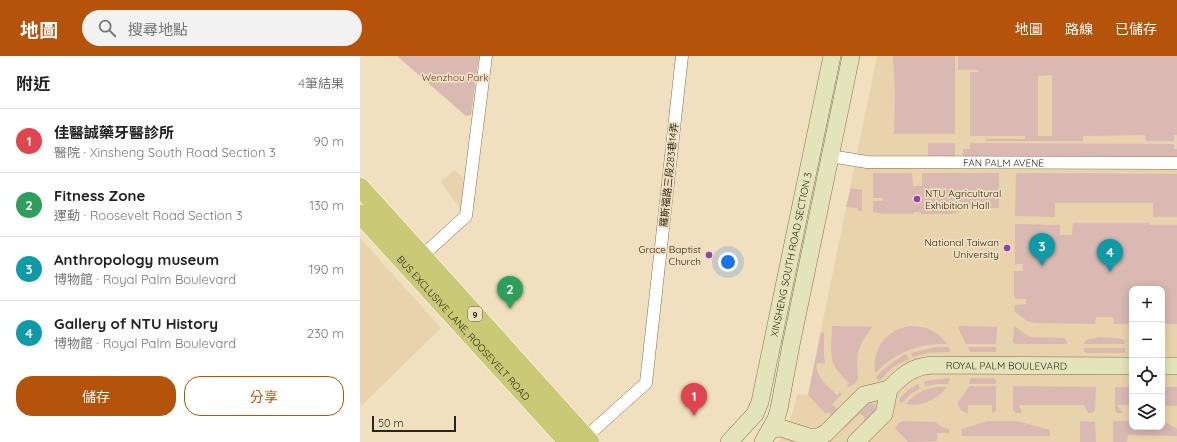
<!DOCTYPE html>
<html lang="zh-TW">
<head>
<meta charset="utf-8">
<style>
	:root { --surface:#fff; --page:#f2f2f2; --text:#222; --muted:#767676; --line:#e0e0e0; --accent:#b45309 }
	body { margin:0; font-family:Quicksand,"Noto Sans TC",sans-serif; background:var(--page); color:var(--text) }
	.controls { position:absolute; right:12px; bottom:12px; display:grid; overflow:hidden; border-radius:8px; box-shadow:0 2px 10px #0003 }
	.controls button { width:36px; height:36px; display:grid; place-items:center; padding:0; border:0; border-bottom:1px solid var(--line); background:var(--surface); color:var(--text); font:20px sans-serif }
	.scale { position:absolute; left:12px; bottom:10px; width:84px; box-sizing:border-box; padding-left:4px; border:2px solid #2c261a; border-top:0; font-size:11px; line-height:14px; white-space:nowrap; color:#2c261a; -webkit-text-stroke:3px #f1e0bf; paint-order:stroke }
	.you { position:absolute; left:368px; top:206px; width:14px; height:14px; margin:-10px; border:3px solid #fff; border-radius:50%; background:#1a73e8; box-shadow:0 0 0 6px #1a73e833 }
	.badge { display:grid; place-items:center; width:26px; height:26px; border-radius:50%; background:var(--accent); color:#fff; font-size:13px; font-weight:700 }
	.pin { position:absolute; translate:-50% -33px; filter:drop-shadow(0 1px 2px #0008) }
	.pin::after { content:''; position:absolute; top:21px; width:14px; height:12px; background:inherit; clip-path:polygon(0 0,100% 0,50% 100%) }
	.list { margin:0; padding:0; list-style:none }
	h2 { display:flex; justify-content:space-between; align-items:center; height:52px; margin:0; padding:0 16px; font-size:17px }
	h2 small { font-size:13px; font-weight:400; color:var(--muted) }
	.list li { display:grid; grid-template-columns:26px 1fr auto; gap:12px; align-items:center; box-sizing:border-box; height:64px; padding:0 16px; border-top:1px solid var(--line) }
	.list b { display:block; font-size:15px; white-space:nowrap }
	.list p { margin:0; font-size:13px; white-space:nowrap; color:var(--muted) }
	.list em { font-size:13px; font-style:normal; color:var(--muted) }
	.actions { display:flex; gap:8px; padding:12px 16px }
	.actions a { flex:1; padding:9px 0; border:1px solid var(--accent); border-radius:16px; text-align:center; font-size:14px; color:var(--accent) }
	.actions .main { background:var(--accent); color:#fff }
	.icon { flex:none; width:22px; height:22px; fill:none; stroke:currentColor; stroke-width:2; stroke-linecap:round; stroke-linejoin:round }
	.map { position:relative; flex:none; width:817px; height:386px; overflow:hidden }
	header { display:flex; align-items:center; gap:24px; box-sizing:border-box; height:56px; padding:0 20px; background:var(--accent); color:#fff }
	header strong { font-size:19px }
	nav { display:flex; gap:22px; margin-inline-start:auto; font-size:14px }
	.search { width:280px; height:36px; background:var(--page); display:flex; align-items:center; gap:10px; box-sizing:border-box; padding:0 14px; border-radius:22px; color:var(--muted); font-size:15px }
	main { display:flex }
	aside { flex:1; background:var(--surface) }
	.map>svg:first-child { display:block }
</style>
</head>
<body>
<header>
<strong>地圖</strong>
<div class="search"><svg class="icon" aria-label="search" viewBox="0 0 24 24"><circle cx="10" cy="10" r="6"/><path d="M15 15l6 6"/></svg>搜尋地點</div>
<nav><a>地圖</a><a>路線</a><a>已儲存</a></nav>
</header>
<main>
<aside>
<h2>附近<small>4筆結果</small></h2>
<ul class="list">
<li><span class="badge" style="background:#e0444e">1</span><div><b>佳醫誠藥牙醫診所</b><p>醫院 · Xinsheng South Road Section 3</p></div><em>90 m</em></li>
<li><span class="badge" style="background:#2e9e5b">2</span><div><b>Fitness Zone</b><p>運動 · Roosevelt Road Section 3</p></div><em>130 m</em></li>
<li><span class="badge" style="background:#0f9aa8">3</span><div><b>Anthropology museum</b><p>博物館 · Royal Palm Boulevard</p></div><em>190 m</em></li>
<li><span class="badge" style="background:#0f9aa8">4</span><div><b>Gallery of NTU History</b><p>博物館 · Royal Palm Boulevard</p></div><em>230 m</em></li>
</ul>
<div class="actions"><a class="main">儲存</a><a>分享</a></div>
</aside>
<div class="map">
<svg width="817" height="386" viewBox="0 0 817 386">
	<rect width="100%" height="100%" fill="#f1e0bf"/>
	<g fill="#e8d3ac" fill-rule="evenodd">
		<path d="M517,0H817V386H418L426,374L432,358L437,339L448,338ZM772,233H802V371H772Z"/>
		<polygon points="94,114 105,123 104,152 100,153 81,126"/>
		<polygon points="0,182 81,272 2,349 0,347"/>
	</g>
	<g fill="#d9b9b2" fill-rule="evenodd">
		<polygon points="37,0 119,0 111,59 106,60"/>
		<polygon points="533,0 595,0 595,78 534,78 535,40"/>
		<path d="M598,0H817V79H814V85H786L785,79L723,80V85H626V83H665V80H610V16H618L619,14H598ZM692,19V80H678V20Z"/>
		<rect x="568" y="87" width="27" height="13"/>
		<polygon points="610,87 814,88 814,93 817,93 817,100 603,100 603,93 610,93"/>
		<polygon points="513,117 552,117 553,130 562,130 562,117 638,117 639,118 639,152 608,152 592,158 561,158 561,156 554,156 554,158 524,158 513,156 513,145 523,145 523,142 513,142"/>
		<polygon points="657,117 817,118 817,161 793,161 793,147 695,147 695,161 655,160 656,119"/>
		<polygon points="491,132 502,134 502,155 499,155 497,152 486,151"/>
		<polygon points="713,167 789,167 789,169 817,169 817,268 802,268 802,233 772,233 772,268 754,268 753,261 736,261 735,268 675,267 667,265 655,256 654,250 656,249 666,248 666,243 656,243 654,240 654,215 663,215 663,208 655,208 655,168 700,169 700,179 712,179"/>
		<path d="M472,270L512,271C504,282 497,292 497,306C497,312 498,317 498,323L494,328L489,331L487,329L489,327C484,321 477,316 474,309C469,298 472,283 472,270Z"/>
		<path d="M551,270C566,270 578,275 587,288C558,287 535,297 515,317C512,293 526,273 551,270Z"/>
		<polygon points="600,270 637,271 636,288 606,288 598,272"/>
		<polygon points="654,270 670,281 704,282 707,285 707,288 655,288 653,286"/>
		<path d="M461,276L464,277V299L465,308L457,307C454,320 468,330 477,339L480,336L482,338L472,348L480,357L474,362L468,356L466,358L448,339Z"/>
		<polygon points="739,281 757,282 764,284 765,288 724,288 726,284"/>
		<polygon points="576,291 589,291 590,295 589,296 568,297 553,301 551,297"/>
		<polygon points="608,291 636,291 636,296 610,296"/>
		<polygon points="724,292 765,292 765,295 764,297 726,297 724,295"/>
		<path d="M546,298L549,303L533,311L519,325L516,321C525,311 535,304 546,298Z"/>
		<polygon points="589,322 590,324 588,328 577,328 565,330 564,327 565,325"/>
		<polygon points="611,322 634,322 636,324 636,328 609,328 609,325"/>
		<polygon points="558,328 560,332 551,338 542,347 540,346 539,343 548,334"/>
		<path d="M611,330H636V355L632,357V349H608V357C602,356 598,352 598,346L608,332Z"/>
		<polygon points="653,330 736,331 735,354 732,357 728,357 724,349 659,349 662,357 656,357 653,354"/>
		<path d="M577,331H587C576,344 562,351 546,348C554,338 564,333 577,331Z"/>
		<polygon points="755,331 772,331 772,349 757,349 763,357 757,357 755,355"/>
		<rect x="802" y="331" width="15" height="19"/>
		<polygon points="509,347 515,348 516,354 492,380 491,378 504,365 504,360 500,358 498,359 485,372 483,370"/>
		<polygon points="543,365 575,366 582,371 589,373 589,377 577,377 577,385 548,386 535,372 539,367"/>
		<polygon points="628,365 657,365 690,374 690,380 602,380 602,373"/>
		<polygon points="720,365 735,366 736,386 720,386"/>
		<polygon points="756,365 772,365 772,371 802,371 802,365 803,365 817,373 817,380 768,379 767,386 753,386 753,366"/>
	</g>
	<g fill="none" stroke-linecap="round" stroke-linejoin="round">
		<defs>
			<g id="street">
				<path id="s1" d="M470,100L507,106L817,107"/>
				<polyline points="62,200 106,160 126,0"/>
				<polyline points="226,381 286,327 322,0"/>
			</g>
			<g id="secondary">
				<polyline points="802,310 817,310"/>
				<path id="s2" d="M529,333C543,319 551,311 572,309L772,310"/>
				<polyline points="410,374 421,372 449,381 458,381 466,377 504,339 529,333"/>
				<path id="s3" d="M369,386L395,358L400,346L472,0"/>
				<polyline points="403,386 416,363 419,353 431,289 491,0"/>
				<polyline points="496,386 524,358 529,333"/>
			</g>
			<g id="primary">
				<polyline points="0,131 230,386"/>
				<path id="s4" d="M0,158L208,386"/>
			</g>
		</defs>
		<use href="#street" stroke="#807053" stroke-width="13"/>
		<use href="#secondary" stroke="#807053" stroke-width="18"/>
		<use href="#primary" stroke="#fff" stroke-width="20"/>
		<use href="#street" stroke="#fff" stroke-width="12"/>
		<use href="#secondary" stroke="#e4e4ba" stroke-width="17"/>
		<use href="#primary" stroke="#cac975" stroke-width="19"/>
	</g>
	<g fill="#9040b0" stroke="#f1e0bf" stroke-width="1.5">
		<circle cx="557" cy="143" r="4"/>
		<circle cx="647" cy="192" r="4"/>
		<circle cx="349" cy="199" r="4"/>
	</g>
	<g text-anchor="middle" dominant-baseline="central" stroke-width="3.5" stroke-linejoin="round" paint-order="stroke">
		<rect fill="#f1e0bf" stroke="#675e4c" stroke-width="1" x="108" y="251" width="14" height="14" rx="3"/>
		<g font-size="9" font-weight="bold" fill="#2c261a">
			<text x="115" y="258">9</text>
		</g>
		<g font-size="10" fill="#6b382e" stroke="#f1e0bf">
			<text x="95" y="21">Wenzhou Park</text>
		</g>
		<g font-size="10" fill="#2c261a" stroke="#f1e0bf">
			<text stroke="none"><textPath href="#s1" startOffset="174">FAN PALM AVENE</textPath></text>
			<text transform="translate(309 119) rotate(-84)">羅斯福路三段283巷14弄</text>
			<text stroke="none"><textPath href="#s3" startOffset="202">XINSHENG SOUTH ROAD SECTION 3</textPath></text>
			<text stroke="none"><textPath href="#s4" startOffset="154">BUS EXCLUSIVE LANE, ROOSEVELT ROAD</textPath></text>
			<text stroke="none"><textPath href="#s2" startOffset="125">ROYAL PALM BOULEVARD</textPath></text>
		</g>
		<g font-size="10" fill="#2c261a" stroke="#f1e0bf" text-anchor="end">
			<text x="565" y="137" text-anchor="start">NTU Agricultural<tspan x="565" dy="12">Exhibition Hall</tspan></text>
			<text x="639" y="186">National Taiwan<tspan x="639" dy="12">University</tspan></text>
			<text x="341" y="193">Grace Baptist<tspan x="341" dy="12">Church</tspan></text>
		</g>
	</g>
</svg>
<div class="controls">
<button>+</button>
<button>−</button>
<button><svg class="icon" aria-label="locate" viewBox="0 0 24 24"><circle cx="12" cy="12" r="6"/><path d="M12 2v4M12 18v4M2 12h4M18 12h4"/></svg></button>
<button><svg class="icon" aria-label="layers" viewBox="0 0 24 24"><path d="M12 4l9 5-9 5-9-5zM3 14l9 5 9-5"/></svg></button>
</div>
<div class="scale">50 m</div>
<div class="you"></div>
<div class="pin badge" style="left:334px;top:360px;background:#e0444e">1</div>
<div class="pin badge" style="left:150px;top:253px;background:#2e9e5b">2</div>
<div class="pin badge" style="left:682px;top:210px;background:#0f9aa8">3</div>
<div class="pin badge" style="left:750px;top:216px;background:#0f9aa8">4</div>
</div>
</main>
</body>
</html>
